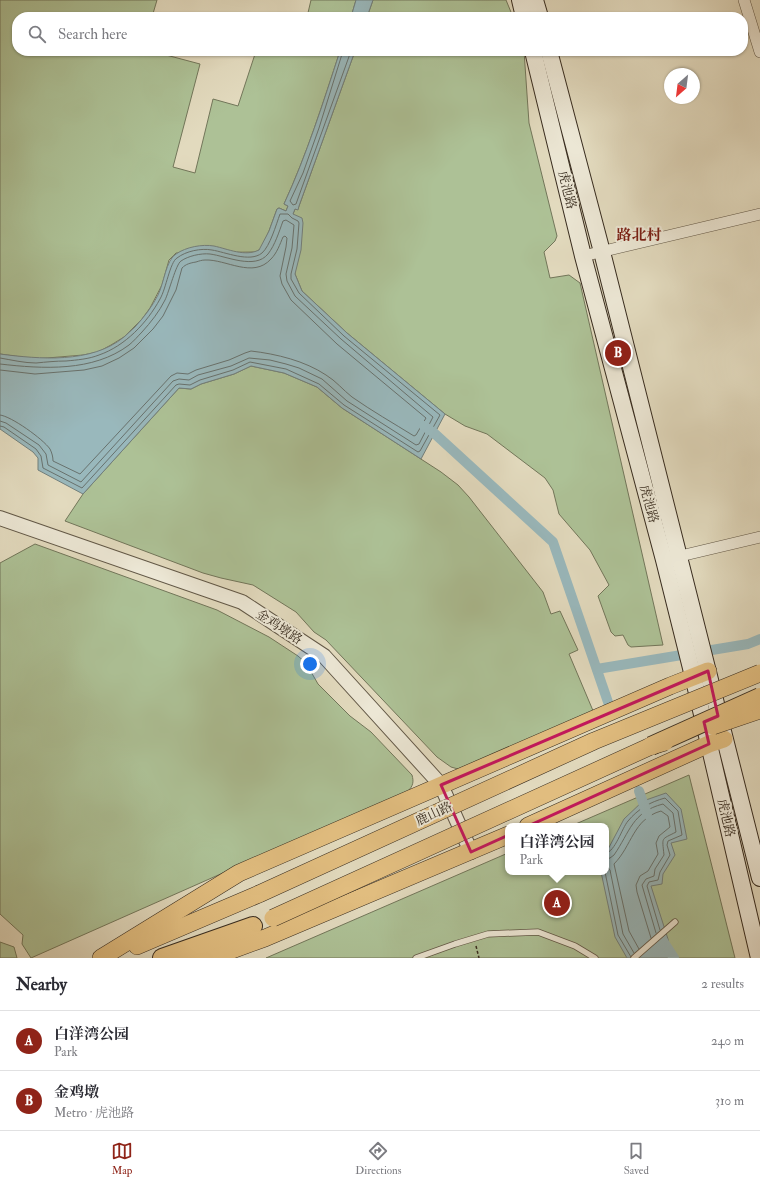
<!DOCTYPE html>
<html lang="en">
<head>
<meta charset="utf-8">
<style>
	:root { --surface:#fff; --page:#f7f7f7; --text:#2b2b33; --muted:#7c7c81; --line:#e1e1e2; --accent:#8f2418 }
	body { margin:0; font-family:"IM FELL Double Pica","Noto Serif SC",serif; background:var(--page); color:var(--text) }
	.compass { position:absolute; left:664px; top:68px; width:36px; height:36px; border-radius:50%; background:var(--surface); box-shadow:0 1px 3px #0004; rotate:208deg }
	.you { position:absolute; left:310px; top:664px; width:14px; height:14px; margin:-10px; border:3px solid #fff; border-radius:50%; background:#1a73e8; box-shadow:0 0 0 6px #1a73e833 }
	.badge { display:grid; place-items:center; width:26px; height:26px; border-radius:50%; background:var(--accent); color:#fff; font-size:13px; font-weight:700 }
	.pin { position:absolute; translate:-50% -50%; border:2px solid #fff; box-shadow:0 1px 4px #0006 }
	.popup { position:absolute; left:505px; top:823px; width:104px; height:52px; box-sizing:border-box; display:grid; place-content:center; border-radius:8px; background:var(--surface); filter:drop-shadow(0 1px 3px #0005); font-size:13px; white-space:nowrap; color:var(--muted) }
	.popup b { font-size:15px; color:var(--text) }
	.popup::after { content:''; position:absolute; left:50%; top:100%; margin-left:-8px; border:8px solid transparent; border-top-color:var(--surface) }
	.list { margin:0; padding:0; list-style:none }
	h2 { display:flex; justify-content:space-between; align-items:center; height:52px; margin:0; padding:0 16px; font-size:17px }
	h2 small { font-size:13px; font-weight:400; color:var(--muted) }
	.list li { display:grid; grid-template-columns:26px 1fr auto; gap:12px; align-items:center; box-sizing:border-box; height:60px; padding:0 16px; border-top:1px solid var(--line) }
	.list b { display:block; font-size:15px; white-space:nowrap }
	.list p { margin:0; font-size:13px; white-space:nowrap; color:var(--muted) }
	.list em { font-size:13px; font-style:normal; color:var(--muted) }
	.icon { flex:none; width:22px; height:22px; fill:none; stroke:currentColor; stroke-width:2; stroke-linecap:round; stroke-linejoin:round }
	.map { position:relative; flex:none; width:760px; height:958px; overflow:hidden }
	.search { position:absolute; background:var(--surface); box-shadow:0 1px 3px #0004; left:12px; right:12px; top:12px; height:44px; display:flex; align-items:center; gap:10px; box-sizing:border-box; padding:0 14px; border-radius:16px; color:var(--muted); font-size:15px }
	.sheet { height:172px; background:var(--surface) }
	nav { display:flex; justify-content:space-around; align-items:center; box-sizing:border-box; height:56px; border-top:1px solid var(--line); background:var(--surface); font-size:11px; color:var(--muted) }
	nav a { display:grid; justify-items:center; gap:2px }
	nav .on { color:var(--accent) }
	.map>svg:first-child { display:block }
</style>
</head>
<body>
<div class="map">
<svg width="760" height="958" viewBox="0 0 760 958">
	<rect width="100%" height="100%" fill="#e2dabe"/>
	<filter id="stains"><feTurbulence type="fractalNoise" baseFrequency=".005" numOctaves="4"/><feColorMatrix values="0 0 0 0 .2 0 0 0 0 .09 0 0 0 0 .02 0 0 0 .5 -.17"/></filter>
	<radialGradient id="worn" r=".72"><stop offset=".6" stop-color="#630" stop-opacity="0"/><stop offset="1" stop-color="#630" stop-opacity=".3"/></radialGradient>
	<g fill="#adc196" stroke="#72765a">
		<path d="M0,0H157L152,17H17V51H151L200,64L173,167L195,173L213,99L238,106L256,51H340C323,103 307,154 284,204L288,206L286,211L279,208L277,209L269,231L261,249L255,252L176,253L169,260L162,285L150,308L142,319L124,337L111,345L98,352L83,355L35,359L0,354Z"/>
		<polygon points="311,0 356,0 351,17 307,17"/>
		<polygon points="373,0 506,0 513,17 367,17"/>
		<polygon points="355,51 524,51 529,123 557,236 555,241 544,252 550,278 569,275 580,283 663,645 631,647 628,645 623,635 615,636 611,632 598,596 609,585 590,550 559,514 553,490 545,478 487,434 465,426 445,414 347,333 302,291 295,274 293,214 295,209 298,209 299,206"/>
		<polygon points="251,366 284,373 317,387 342,408 441,472 458,485 469,497 543,592 551,614 560,611 578,650 569,654 594,713 458,769 451,767 437,757 326,640 314,632 296,612 253,585 221,578 203,573 65,521 83,494 179,388 191,389 201,384 234,374"/>
		<path d="M35,544L217,610L269,637L298,656L306,663L318,684L350,716L371,732L412,775C414,782 413,786 408,791L31,958L22,944L23,935L0,914V563Z"/>
		<polygon points="689,775 735,958 266,958 508,853 508,872 606,872 606,826 571,826"/>
		<polygon points="0,942 14,947 17,958 0,958"/>
	</g>
	<g fill="#99b8bc" stroke="#72807d">
		<polygon points="356,0 373,0 367,17 351,17"/>
		<path d="M340,51H355L299,206L298,210L295,209L293,214L302,218L303,223L301,250L295,274L302,291L347,333L445,414L421,459L342,408L317,387L284,373L251,366L234,374L201,384L191,389L179,388L83,494L38,470V458L33,452L0,429V354C39,359 91,364 124,337C128,334 131,330 135,327C144,317 152,307 158,295C164,283 166,260 176,254C186,247 202,244 214,246C228,249 245,257 259,250L269,231L277,209L279,208L286,211L288,206L284,204C307,154 323,103 340,51Z"/>
		<polygon points="666,793 681,809 687,839 671,843 675,855 663,874 662,884 651,886 668,939 671,958 627,958 615,937 601,872 606,872 606,853 624,819 643,801"/>
	</g>
	<g fill="none" stroke-linecap="round" stroke-linejoin="round">
		<g stroke="#68726e" stroke-width="1">
			<polyline points="343,51 319,128 303,173 290,201 293,205 296,204 351,51"/>
			<path d="M0,358C12,360 24,363 36,363C46,362 56,361 66,361C77,360 89,359 99,355C125,346 147,323 160,299C166,289 170,262 177,258C186,251 201,248 212,250C225,252 250,263 262,253C270,246 276,225 280,214H288L292,218L298,221L299,223L297,249L291,274V279L299,293L344,336L440,415L420,451L418,452L344,405L319,384L286,369L250,362L233,370L200,380L190,385L179,384L176,385L82,488L43,468L41,456L36,449L4,427L0,426"/>
			<path d="M0,364C43,369 93,372 129,345C134,341 138,336 142,332C151,322 159,312 165,300C169,292 176,264 181,261C188,256 201,253 210,254C226,256 255,270 268,254C275,245 279,232 283,221L286,220L294,225L292,248L286,274L287,281L295,296L341,339L433,417L419,444L416,445L347,401L322,379L299,368L286,364L270,360L249,358L231,366L198,375L189,380L179,379L173,381L81,482L48,465L46,454L39,445L6,423L0,421"/>
			<path d="M0,370L35,374L84,370L102,366L119,358L134,348L153,329L163,316L176,290L182,268C186,264 190,263 196,262C199,261 202,260 205,260C226,259 253,279 271,259C277,253 280,244 283,237L285,236L287,238L286,247L280,276L282,284L291,300L337,344L426,418L416,435L414,436C393,423 372,411 352,397C343,390 336,381 326,375C305,361 277,354 251,351L245,353L229,360L196,370L188,374L177,373L171,376L80,474L53,461C53,457 52,453 50,449C43,439 11,416 0,415"/>
			<path d="M606,853C615,852 622,828 628,821C638,809 650,802 665,798L678,811L682,835L668,841L667,845L670,855L660,872L658,880L649,882L647,886L660,930"/>
			<path d="M606,859L610,858L614,855C630,832 632,812 663,804L673,813L676,832C661,840 662,836 664,855L655,869L654,876L646,879L642,885L656,933"/>
			<polyline points="606,865 610,870 623,934 634,953"/>
			<polyline points="605,872 618,935 631,957"/>
			<path d="M639,949L629,931L614,864C632,846 633,819 661,811L668,816L670,827L659,836L656,843L658,854L648,871L640,876L636,885L637,892L651,938"/>
		</g>
		<g stroke="#99b8bc" stroke-width="10">
			<polyline points="424,426 434,433 553,542 609,705"/>
			<polyline points="597,669 748,644 760,639"/>
			<polyline points="639,791 647,814"/>
			<polyline points="663,941 674,958"/>
		</g>
		<defs>
			<g id="service">
				<polyline points="416,958 455,944 488,934 538,932 575,946 595,958"/>
				<polyline points="634,958 675,922"/>
			</g>
			<g id="minor">
				<polyline points="744,0 760,52"/>
				<polyline points="583,256 760,214"/>
				<polyline points="672,558 760,537"/>
			</g>
			<polyline id="tertiary" points="0,518 242,602 324,656 441,785 471,852"/>
			<g id="secondary">
				<polyline points="520,0 524,17"/>
				<polyline points="535,0 540,17"/>
				<polyline points="533,51 583,256 664,560 693,676 759,958"/>
				<polyline points="549,51 602,252 760,878"/>
			</g>
			<g id="primary">
				<polyline points="528,826 709,744 724,739"/>
				<polyline points="137,946 259,894"/>
				<polyline points="101,958 239,873 670,686 708,671"/>
				<polyline points="192,958 218,944"/>
				<polyline points="210,958 265,938 508,835"/>
			</g>
			<polyline id="trunk" points="162,958 253,926"/>
		</defs>
		<use href="#service" stroke="#625847" stroke-width="7"/>
		<use href="#minor" stroke="#625847" stroke-width="12"/>
		<use href="#tertiary" stroke="#625847" stroke-width="16"/>
		<use href="#secondary" stroke="#382c1f" stroke-width="18"/>
		<use href="#primary" stroke="#382c1f" stroke-width="18"/>
		<use href="#trunk" stroke="#382c1f" stroke-width="20"/>
		<polyline stroke="#382c1f" stroke-width="1.5" stroke-dasharray="3 2" stroke-linecap="butt" points="476,946 479,958"/>
		<use href="#service" stroke="#ece7d5" stroke-width="5.5"/>
		<use href="#minor" stroke="#ece7d5" stroke-width="11"/>
		<use href="#tertiary" stroke="#ece7d5" stroke-width="14"/>
		<use href="#secondary" stroke="#ece7d5" stroke-width="16"/>
		<use href="#primary" stroke="#e1bd7f" stroke-width="17"/>
		<use href="#trunk" stroke="#e1bd7f" stroke-width="18"/>
		<defs>
			<g id="primary-bridge">
				<polyline points="713,726 760,710"/>
				<polyline points="259,894 594,741 760,673"/>
				<polyline points="273,918 651,746 665,742"/>
			</g>
			<polyline id="trunk-bridge" points="651,746 760,697"/>
		</defs>
		<use href="#primary-bridge" stroke="#382c1f" stroke-width="18" stroke-linecap="butt"/>
		<use href="#trunk-bridge" stroke="#382c1f" stroke-width="20" stroke-linecap="butt"/>
		<use href="#primary-bridge" stroke="#e1bd7f" stroke-width="17"/>
		<use href="#trunk-bridge" stroke="#e1bd7f" stroke-width="18"/>
	</g>
	<path fill="none" stroke="#c2185b" stroke-width="3" stroke-linejoin="round" d="M708,671L718,716L704,722L709,744L471,852L441,785Z"/>
	<g text-anchor="middle" dominant-baseline="central" stroke-width="4" stroke-linejoin="round" paint-order="stroke">
		<g font-size="13" fill="#382c1f" stroke="#ece7d5">
			<text transform="translate(567 190) rotate(76)">虎池路</text>
			<text transform="translate(649 504) rotate(75)">虎池路</text>
			<text transform="translate(279 627) rotate(33)">金鸡墩路</text>
			<text transform="translate(434 814) rotate(-25)">鹿山路</text>
			<text transform="translate(726 818) rotate(77)">虎池路</text>
		</g>
		<g font-size="15" font-weight="bold" fill="#7a1f14" stroke="#ece7d5">
			<text x="639" y="235">路北村</text>
		</g>
	</g>
	<rect width="100%" height="100%" filter="url(#stains)"/>
	<rect width="100%" height="100%" fill="url(#worn)"/>
</svg>
<svg class="compass" viewBox="-18 -18 36 36"><path d="M0-13l5 13h-10z" fill="#e53935"/><path d="M0 13l5-13h-10z" fill="#7c7c81"/></svg>
<div class="you"></div>
<div class="pin badge" style="left:557px;top:903px">A</div>
<div class="popup"><b>白洋湾公园</b>Park</div>
<div class="pin badge" style="left:618px;top:353px">B</div>
<div class="search"><svg class="icon" aria-label="search" viewBox="0 0 24 24"><circle cx="10" cy="10" r="6"/><path d="M15 15l6 6"/></svg>Search here</div>
</div>
<section class="sheet">
<h2>Nearby<small>2 results</small></h2>
<ul class="list">
<li><span class="badge">A</span><div><b>白洋湾公园</b><p>Park</p></div><em>240 m</em></li>
<li><span class="badge">B</span><div><b>金鸡墩</b><p>Metro · 虎池路</p></div><em>310 m</em></li>
</ul>
</section>
<nav>
<a class="on"><svg class="icon" aria-label="map" viewBox="0 0 24 24"><path d="M3 6l6-2 6 2 6-2v14l-6 2-6-2-6 2zM9 4v14M15 6v14"/></svg>Map</a>
<a><svg class="icon" aria-label="directions" viewBox="0 0 24 24"><path d="M12 3l9 9-9 9-9-9zM9 14v-3h6M13 9l2 2-2 2"/></svg>Directions</a>
<a><svg class="icon" aria-label="saved" viewBox="0 0 24 24"><path d="M7 4h10v16l-5-4-5 4z"/></svg>Saved</a>
</nav>
</body>
</html>
